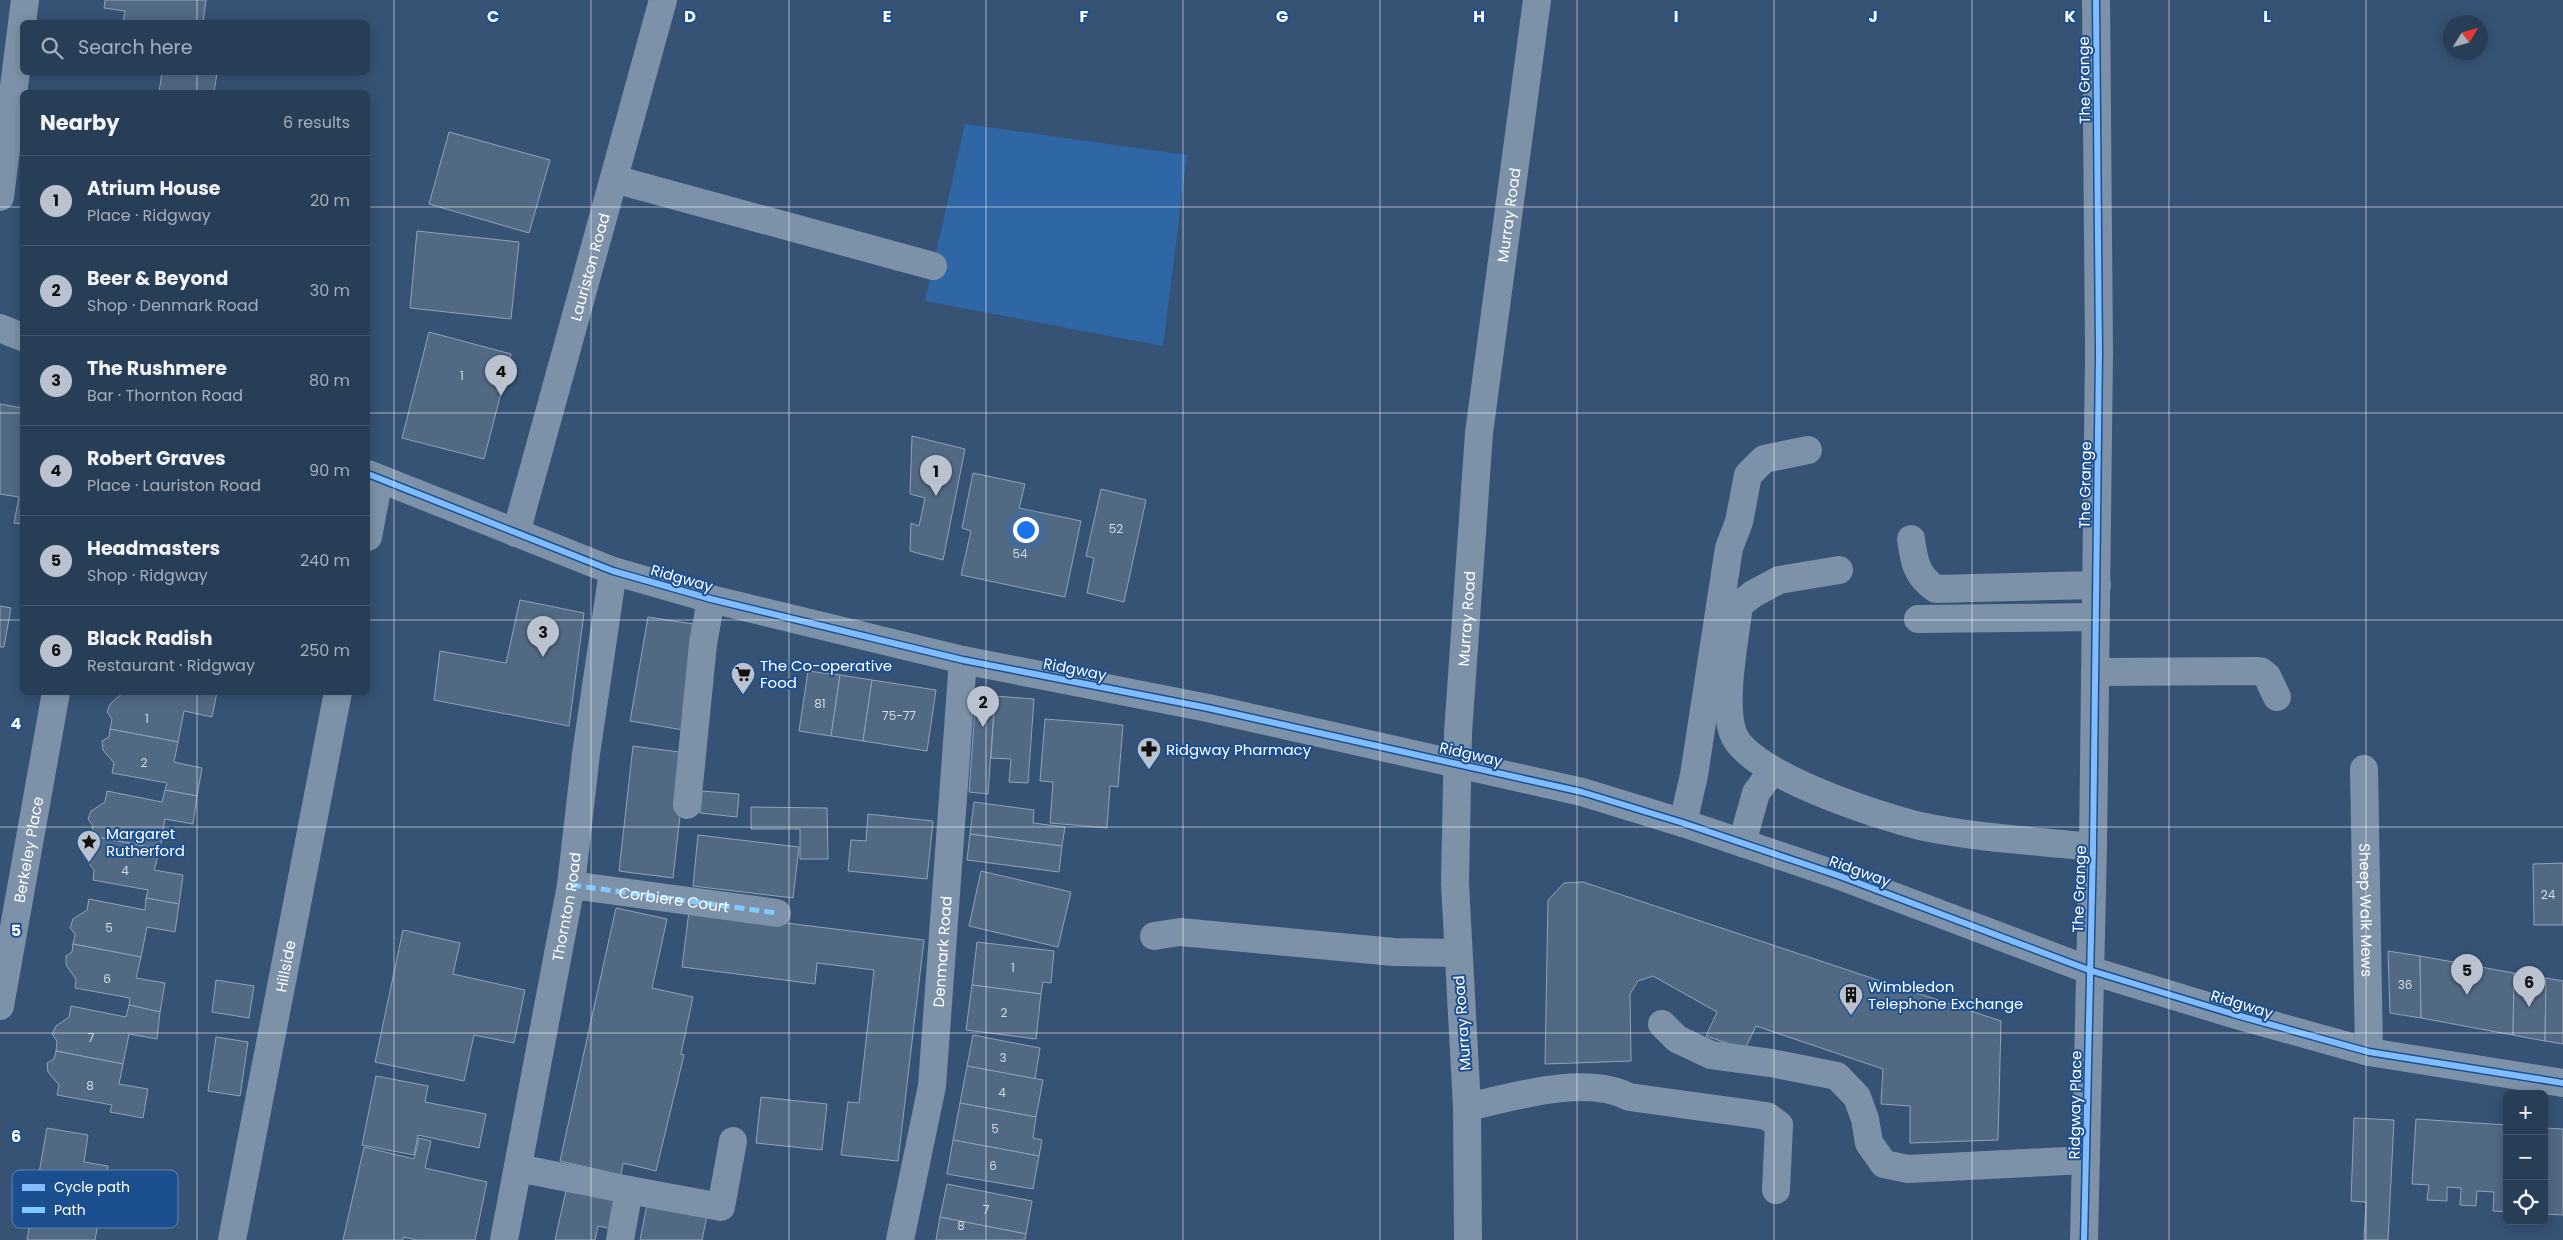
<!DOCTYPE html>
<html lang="en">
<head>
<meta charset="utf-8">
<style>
	:root { --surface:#283e57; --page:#30455d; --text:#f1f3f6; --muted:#a5aeba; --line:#44576d; --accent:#b9c2ce }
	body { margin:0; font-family:Poppins,sans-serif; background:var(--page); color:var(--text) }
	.controls { position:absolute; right:15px; bottom:15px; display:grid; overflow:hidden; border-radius:8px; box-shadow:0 2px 12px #0003 }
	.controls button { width:45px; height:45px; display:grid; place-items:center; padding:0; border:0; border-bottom:1px solid var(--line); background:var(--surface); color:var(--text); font:25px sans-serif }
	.compass { position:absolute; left:2443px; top:15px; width:45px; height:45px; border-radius:50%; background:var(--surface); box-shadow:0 2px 12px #0003; rotate:53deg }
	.you { position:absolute; left:1025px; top:529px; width:18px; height:18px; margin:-12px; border:4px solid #fff; border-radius:50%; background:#1a73e8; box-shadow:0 0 0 8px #1a73e833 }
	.badge { display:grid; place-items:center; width:32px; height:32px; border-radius:50%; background:var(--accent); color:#111; font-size:16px; font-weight:700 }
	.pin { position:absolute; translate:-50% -41px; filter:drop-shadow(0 1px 2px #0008) }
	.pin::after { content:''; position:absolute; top:26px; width:18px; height:15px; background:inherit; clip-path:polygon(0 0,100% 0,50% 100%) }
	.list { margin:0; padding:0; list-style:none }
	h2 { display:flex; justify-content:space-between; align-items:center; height:65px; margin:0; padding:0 20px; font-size:21px }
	h2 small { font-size:16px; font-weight:400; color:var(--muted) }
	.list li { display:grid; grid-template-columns:32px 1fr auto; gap:15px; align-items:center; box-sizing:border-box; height:90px; padding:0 20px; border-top:1px solid var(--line) }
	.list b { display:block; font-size:19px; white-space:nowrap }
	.list p { margin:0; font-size:16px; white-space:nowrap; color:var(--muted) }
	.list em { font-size:16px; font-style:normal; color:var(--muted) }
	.icon { flex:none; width:28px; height:28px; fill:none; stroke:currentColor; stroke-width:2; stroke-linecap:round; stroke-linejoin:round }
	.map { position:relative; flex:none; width:2563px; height:1240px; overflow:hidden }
	.search { position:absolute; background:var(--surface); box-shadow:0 2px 12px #0003; left:20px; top:20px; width:350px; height:55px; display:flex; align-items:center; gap:12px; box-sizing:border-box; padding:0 18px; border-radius:8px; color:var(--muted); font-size:19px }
	.panel { position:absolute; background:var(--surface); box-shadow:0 2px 12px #0003; left:20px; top:90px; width:350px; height:605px; border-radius:8px }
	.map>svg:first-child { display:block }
</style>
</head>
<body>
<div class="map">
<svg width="2563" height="1240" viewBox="0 0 2563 1240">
	<rect width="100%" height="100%" fill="#365274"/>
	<polygon fill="#2f66a5" points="965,124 1187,155 1163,346 925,301"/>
	<g fill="#526984" stroke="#92a2b6">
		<polygon points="105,0 206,0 203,22 123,22 125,11 104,8"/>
		<polygon points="162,72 217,73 214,92 159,92"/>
		<polygon points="449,132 550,160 529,233 429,204"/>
		<polygon points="417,231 519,242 511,319 410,308"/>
		<polygon points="429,332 511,354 484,459 402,438"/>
		<polygon points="0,404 22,408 22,524 14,523 19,497 0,494"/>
		<polygon points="912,436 965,449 943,560 910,551 911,523 919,526 925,498 910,494"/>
		<polygon points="973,473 1025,484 1019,508 1081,521 1065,597 961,575 971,531 962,528"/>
		<polygon points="1101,489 1146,500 1124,602 1087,593 1094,558 1086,556"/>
		<polygon points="520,600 584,613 569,726 434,700 440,651 506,663"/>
		<polygon points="0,606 11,608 4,647 0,647"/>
		<polygon points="648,617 700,625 683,730 630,721"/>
		<polygon points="808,671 840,675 831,736 799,731"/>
		<polygon points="840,675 872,680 863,741 831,736"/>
		<polygon points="872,680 936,690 927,751 863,741"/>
		<polygon points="124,692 177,694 217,692 212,717 184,711 178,742 110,729 112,719 107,712 110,704"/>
		<polygon points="976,695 995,696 988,794 969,792"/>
		<polygon points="995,696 1034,699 1028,783 1009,782 1011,759 991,758"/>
		<polygon points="1045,719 1123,725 1118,787 1110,786 1107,828 1050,823 1053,782 1040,781"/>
		<polygon points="110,729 178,742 174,762 202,768 197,796 165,790 167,783 112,773 114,763 103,750 102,741 109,737"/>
		<polygon points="633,746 687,753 673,878 619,871"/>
		<polygon points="165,790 197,796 193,824 165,819 160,849 91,836 93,826 88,819 91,811 105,802 107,791 162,802"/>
		<polygon points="702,791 739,794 737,817 700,813"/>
		<polygon points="974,802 1034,810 1033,823 1065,827 1062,846 970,834"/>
		<polygon points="751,807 827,808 828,859 800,859 800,829 751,829"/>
		<polygon points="868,814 933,821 927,879 848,871 851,840 866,841"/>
		<polygon points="970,834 1062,846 1059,872 967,860"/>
		<polygon points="698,835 799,847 793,898 693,886"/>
		<polygon points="91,836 160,849 154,870 183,875 179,904 146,898 148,890 93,880 94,870 84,857 84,848 91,844"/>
		<polygon points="2563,863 2563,925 2534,925 2533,864"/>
		<polygon points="981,871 1071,892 1058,947 969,926"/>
		<polygon points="1583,882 2001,1021 1998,1140 1910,1143 1910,1106 1881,1104 1883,1069 1756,1026 1745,1049 1706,1036 1717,1012 1653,976 1638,981 1630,994 1631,1061 1545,1064 1548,900 1564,883"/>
		<polygon points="146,898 179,904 175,932 147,927 141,957 73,944 75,934 70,928 73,919 87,910 89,899 145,910"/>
		<polygon points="616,908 667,919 652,988 693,997 681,1054 684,1055 656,1171 623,1163 621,1175 560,1161"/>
		<polygon points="689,911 924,940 898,1161 841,1155 848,1102 859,1103 874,970 817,963 815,984 682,967"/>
		<polygon points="403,930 460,943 453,974 525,990 514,1043 474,1035 464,1081 375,1062"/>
		<polygon points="977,942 1054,951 1051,983 1043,982 1041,994 972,985"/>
		<polygon points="73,944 141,957 136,978 165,983 160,1012 129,1005 130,998 75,988 76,979 66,965 66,956 72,952"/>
		<polygon points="2388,951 2420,956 2421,1018 2390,1013"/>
		<polygon points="2420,956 2514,973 2513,1035 2421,1018"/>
		<polygon points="2514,973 2546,978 2545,1041 2513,1035"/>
		<polygon points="2546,978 2563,981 2563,1044 2545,1041"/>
		<polygon points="216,980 254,986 249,1018 212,1012"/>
		<polygon points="972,985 1041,994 1036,1039 966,1030"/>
		<polygon points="129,1005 160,1012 157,1039 129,1034 123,1064 56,1051 57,1041 52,1034 56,1026 69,1017 71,1006 126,1017"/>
		<polygon points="973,1035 1040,1048 1035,1079 967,1066"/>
		<polygon points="216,1037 248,1042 240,1096 208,1091"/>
		<polygon points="56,1051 123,1064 119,1084 148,1089 143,1118 110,1112 112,1105 57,1095 59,1085 48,1072 47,1063 54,1059"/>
		<polygon points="967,1066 1043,1080 1036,1117 960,1103"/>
		<polygon points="376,1076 428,1086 425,1102 486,1114 479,1148 418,1135 414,1155 362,1145"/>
		<polygon points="761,1097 827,1104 822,1150 756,1143"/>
		<polygon points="960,1103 1036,1117 1033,1138 1042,1140 1039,1156 953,1140"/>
		<polygon points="2354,1118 2394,1120 2388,1240 2364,1240 2366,1202 2351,1201"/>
		<polygon points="2416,1119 2507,1125 2507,1212 2493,1211 2494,1192 2477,1191 2476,1206 2460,1205 2461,1188 2447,1187 2447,1201 2427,1200 2429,1185 2412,1184"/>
		<polygon points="47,1128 88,1135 84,1162 108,1166 95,1240 27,1240"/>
		<polygon points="2544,1128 2563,1129 2563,1215 2544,1214"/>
		<polygon points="419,1138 431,1141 425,1168 487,1182 475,1240 417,1240 403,1237 403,1240 343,1240 364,1147 414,1159"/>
		<polygon points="953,1140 1039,1156 1033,1189 947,1174"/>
		<polygon points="947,1184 1032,1201 1026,1234 940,1217"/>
		<polygon points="567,1186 619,1198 612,1229 598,1226 595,1240 555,1240"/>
		<polygon points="648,1200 708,1211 702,1240 640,1240"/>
		<polygon points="940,1217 1026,1234 1025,1240 936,1240"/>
	</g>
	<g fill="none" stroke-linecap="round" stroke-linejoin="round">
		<g stroke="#7d92a8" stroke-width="28">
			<polyline points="614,179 933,266"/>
			<polyline points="0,197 25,0"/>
			<polyline points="0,328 22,337"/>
			<polyline points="368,474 613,571 711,599 963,660 1208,708 1582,792 1683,823 1840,876 2089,970 2233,1014 2369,1052 2563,1083"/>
			<path id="s1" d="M516,533L663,0"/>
			<polyline points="368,537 379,479"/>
			<path d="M1911,539C1914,561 1916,576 1936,589L2097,585"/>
			<path d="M1839,570L1779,580L1753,594L1739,605C1735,639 1722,703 1733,733C1747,774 1879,816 1920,826C1976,838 2036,841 2093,847"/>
			<polyline points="1918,619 2096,617"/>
			<polyline points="2095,672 2260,671 2267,676 2277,697"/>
			<path id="s2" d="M2364,769L2369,1052"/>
			<polyline points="687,805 703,644 711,599"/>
			<polyline points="1683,823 1694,775 1729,548 1739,522 1748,475 1764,459 1808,450"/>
			<polyline points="1742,843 1756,793 1772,771"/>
			<path id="s3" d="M571,885L777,913"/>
			<polyline points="1154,936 1180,932 1394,952 1458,953"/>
			<path id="s4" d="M0,1006L56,692"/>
			<polyline points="1662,1024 1677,1039 1711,1055 1771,1063 1837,1076 1857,1097 1865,1119 1869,1143 1884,1164 1908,1169 2086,1160"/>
			<path d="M1467,1107C1513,1097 1586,1074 1629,1097L1767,1116L1779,1125L1776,1190"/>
			<polyline points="518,1168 629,1190 620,1240"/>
			<polyline points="629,1190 721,1207 733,1141"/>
			<path id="s5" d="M232,1240L338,692"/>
			<path id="s6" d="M504,1240L571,885L586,754L613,571"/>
			<path id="s7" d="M900,1240L932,1086L963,660"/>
			<path id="s8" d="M1468,1240L1467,1107L1455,884L1458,733L1479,433L1537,0"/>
			<polyline points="2084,1240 2093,847 2099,353 2096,0"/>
		</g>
		<polyline stroke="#80caff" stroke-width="5" stroke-dasharray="10 5" stroke-linecap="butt" points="571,885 777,913"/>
		<defs>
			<g id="cycleway">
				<polyline points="368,474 613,571 711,599 963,660 1208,708 1582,792 1683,823 1840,876 2089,970 2233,1014 2369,1052 2563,1083"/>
				<polyline points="2084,1240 2093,847 2099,353 2096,0"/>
			</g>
		</defs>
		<use href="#cycleway" stroke="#1b4f8f" stroke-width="9"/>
		<use href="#cycleway" stroke="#80bcff" stroke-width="6"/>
	</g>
	<path fill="none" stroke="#fff" stroke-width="1" stroke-opacity="0.55" d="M197,0V22M394,0V1240M591,0V1240M789,0V1240M986,0V1240M1183,0V1240M1380,0V1240M1577,0V1240M1774,0V1240M1972,0V1240M2169,0V1240M2366,0V1240M197,72V92M0,207H22M368,207H2563M0,413H22M368,413H2563M0,620H22M368,620H2563M197,692V1240M0,827H2563M0,1033H2563"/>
	<defs>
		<symbol id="supermarket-pin" viewBox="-11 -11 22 30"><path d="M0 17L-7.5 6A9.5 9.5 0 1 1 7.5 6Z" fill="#b9c2ce" stroke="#1b4f8f"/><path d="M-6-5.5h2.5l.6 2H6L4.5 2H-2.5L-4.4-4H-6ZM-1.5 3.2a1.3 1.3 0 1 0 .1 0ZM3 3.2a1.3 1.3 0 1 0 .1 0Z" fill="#111"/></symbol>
		<symbol id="pharmacy-pin" viewBox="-11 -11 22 30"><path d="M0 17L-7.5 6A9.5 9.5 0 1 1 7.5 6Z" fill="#b9c2ce" stroke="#1b4f8f"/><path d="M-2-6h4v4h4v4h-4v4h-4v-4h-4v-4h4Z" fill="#111"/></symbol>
		<symbol id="sight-pin" viewBox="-11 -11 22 30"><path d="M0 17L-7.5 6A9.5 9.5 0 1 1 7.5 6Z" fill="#b9c2ce" stroke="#1b4f8f"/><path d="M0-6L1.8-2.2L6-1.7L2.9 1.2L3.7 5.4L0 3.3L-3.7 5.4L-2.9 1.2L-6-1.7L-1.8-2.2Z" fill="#111"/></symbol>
		<symbol id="building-pin" viewBox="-11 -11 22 30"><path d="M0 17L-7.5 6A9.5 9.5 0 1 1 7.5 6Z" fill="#b9c2ce" stroke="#1b4f8f"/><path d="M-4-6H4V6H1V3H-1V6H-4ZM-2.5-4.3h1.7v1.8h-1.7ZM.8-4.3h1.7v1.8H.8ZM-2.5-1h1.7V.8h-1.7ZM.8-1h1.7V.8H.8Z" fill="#111"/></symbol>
	</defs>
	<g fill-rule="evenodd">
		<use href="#supermarket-pin" x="729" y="660" width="28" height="38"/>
		<use href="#pharmacy-pin" x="1135" y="735" width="28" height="38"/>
		<use href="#sight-pin" x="75" y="828" width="28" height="38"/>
		<use href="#building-pin" x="1837" y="981" width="28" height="38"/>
	</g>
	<g text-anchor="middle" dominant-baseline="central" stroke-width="4" stroke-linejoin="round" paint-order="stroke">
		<g font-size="12" fill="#d4dae0">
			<text x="462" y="375">1</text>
			<text x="1116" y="528">52</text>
			<text x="1020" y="553">54</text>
			<text x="820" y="703">81</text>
			<text x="899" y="715">75-77</text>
			<text x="147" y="718">1</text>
			<text x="144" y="762">2</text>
			<text x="125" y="870">4</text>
			<text x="2548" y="894">24</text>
			<text x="109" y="927">5</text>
			<text x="1013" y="967">1</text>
			<text x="107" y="978">6</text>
			<text x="2405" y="984">36</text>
			<text x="1004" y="1012">2</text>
			<text x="91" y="1037">7</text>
			<text x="1003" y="1057">3</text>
			<text x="90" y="1085">8</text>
			<text x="1002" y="1092">4</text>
			<text x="995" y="1128">5</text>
			<text x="993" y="1165">6</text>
			<text x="986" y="1209">7</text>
			<text x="961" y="1225">8</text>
		</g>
		<g font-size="15" fill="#fff" stroke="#1b4f8f">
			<text transform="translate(2084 80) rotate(-91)">The Grange</text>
			<text stroke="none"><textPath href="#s8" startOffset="1028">Murray Road</textPath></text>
			<text stroke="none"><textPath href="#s1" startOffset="276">Lauriston Road</textPath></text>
			<text transform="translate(2085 485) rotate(-89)">The Grange</text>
			<text transform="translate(682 578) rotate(16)">Ridgway</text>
			<text stroke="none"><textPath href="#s8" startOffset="622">Murray Road</textPath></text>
			<text transform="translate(1075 669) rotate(11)">Ridgway</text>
			<text transform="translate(1471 754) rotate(13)">Ridgway</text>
			<text stroke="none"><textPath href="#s4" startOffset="159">Berkeley Place</textPath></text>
			<text transform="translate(1860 871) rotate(20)">Ridgway</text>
			<text transform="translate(2079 889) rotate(-88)">The Grange</text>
			<text stroke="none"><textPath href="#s3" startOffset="104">Corbiere Court</textPath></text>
			<text stroke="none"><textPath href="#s6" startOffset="339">Thornton Road</textPath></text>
			<text stroke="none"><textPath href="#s2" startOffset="141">Sheep Walk Mews</textPath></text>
			<text stroke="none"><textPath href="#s7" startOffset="292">Denmark Road</textPath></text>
			<text stroke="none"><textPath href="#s5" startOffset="279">Hillside</textPath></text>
			<text transform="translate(2242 1004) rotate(17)">Ridgway</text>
			<text transform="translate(1462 1023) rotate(-94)">Murray Road</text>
			<text transform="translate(2075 1105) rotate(-89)">Ridgway Place</text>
		</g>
		<g font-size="15" fill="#fff" stroke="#1b4f8f" text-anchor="start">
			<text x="760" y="665">The Co-operative<tspan x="760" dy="17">Food</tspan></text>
			<text x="1166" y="749">Ridgway Pharmacy</text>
			<text x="106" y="833">Margaret<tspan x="106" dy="17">Rutherford</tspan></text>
			<text x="1868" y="986">Wimbledon<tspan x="1868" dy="17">Telephone Exchange</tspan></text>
		</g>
	</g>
	<rect x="12" y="1170" width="166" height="58" rx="8" fill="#1b4f8f" stroke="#5f84b1" stroke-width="1"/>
	<rect x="22" y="1184" width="23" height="7" fill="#80bcff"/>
	<rect x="22" y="1207" width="23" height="6" fill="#80caff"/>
	<g font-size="14" fill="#fff">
		<text x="54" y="1192">Cycle path</text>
		<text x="54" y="1215">Path</text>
	</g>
	<g font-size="16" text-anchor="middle" font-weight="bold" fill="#fff" stroke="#1b4f8f" stroke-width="4" stroke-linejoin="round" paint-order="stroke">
		<text x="493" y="22">C</text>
		<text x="690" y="22">D</text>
		<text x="887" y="22">E</text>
		<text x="1084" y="22">F</text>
		<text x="1282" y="22">G</text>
		<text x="1479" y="22">H</text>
		<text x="1676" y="22">I</text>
		<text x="1873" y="22">J</text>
		<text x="2070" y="22">K</text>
		<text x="2267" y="22">L</text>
		<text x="16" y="729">4</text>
		<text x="16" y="936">5</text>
		<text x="16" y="1142">6</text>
	</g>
</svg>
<div class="controls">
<button>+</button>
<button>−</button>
<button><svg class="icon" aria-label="locate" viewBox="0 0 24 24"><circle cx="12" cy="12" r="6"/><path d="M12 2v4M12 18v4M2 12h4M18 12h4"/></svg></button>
</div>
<svg class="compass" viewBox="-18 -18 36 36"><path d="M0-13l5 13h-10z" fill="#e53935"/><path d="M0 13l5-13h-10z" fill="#a5aeba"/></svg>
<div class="you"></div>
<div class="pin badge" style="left:936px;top:496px">1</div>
<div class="pin badge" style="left:983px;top:727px">2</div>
<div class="pin badge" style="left:543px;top:657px">3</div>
<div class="pin badge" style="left:501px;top:396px">4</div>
<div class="pin badge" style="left:2467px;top:995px">5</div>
<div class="pin badge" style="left:2529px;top:1007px">6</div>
<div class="search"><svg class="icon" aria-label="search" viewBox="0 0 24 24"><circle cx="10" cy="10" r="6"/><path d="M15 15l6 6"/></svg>Search here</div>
<section class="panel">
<h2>Nearby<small>6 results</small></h2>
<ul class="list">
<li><span class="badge">1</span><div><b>Atrium House</b><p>Place · Ridgway</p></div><em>20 m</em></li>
<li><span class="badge">2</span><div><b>Beer &amp; Beyond</b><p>Shop · Denmark Road</p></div><em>30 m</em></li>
<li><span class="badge">3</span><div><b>The Rushmere</b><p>Bar · Thornton Road</p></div><em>80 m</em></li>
<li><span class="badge">4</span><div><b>Robert Graves</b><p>Place · Lauriston Road</p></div><em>90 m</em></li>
<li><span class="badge">5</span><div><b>Headmasters</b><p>Shop · Ridgway</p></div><em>240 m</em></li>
<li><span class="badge">6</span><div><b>Black Radish</b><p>Restaurant · Ridgway</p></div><em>250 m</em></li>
</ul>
</section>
</div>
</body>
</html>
